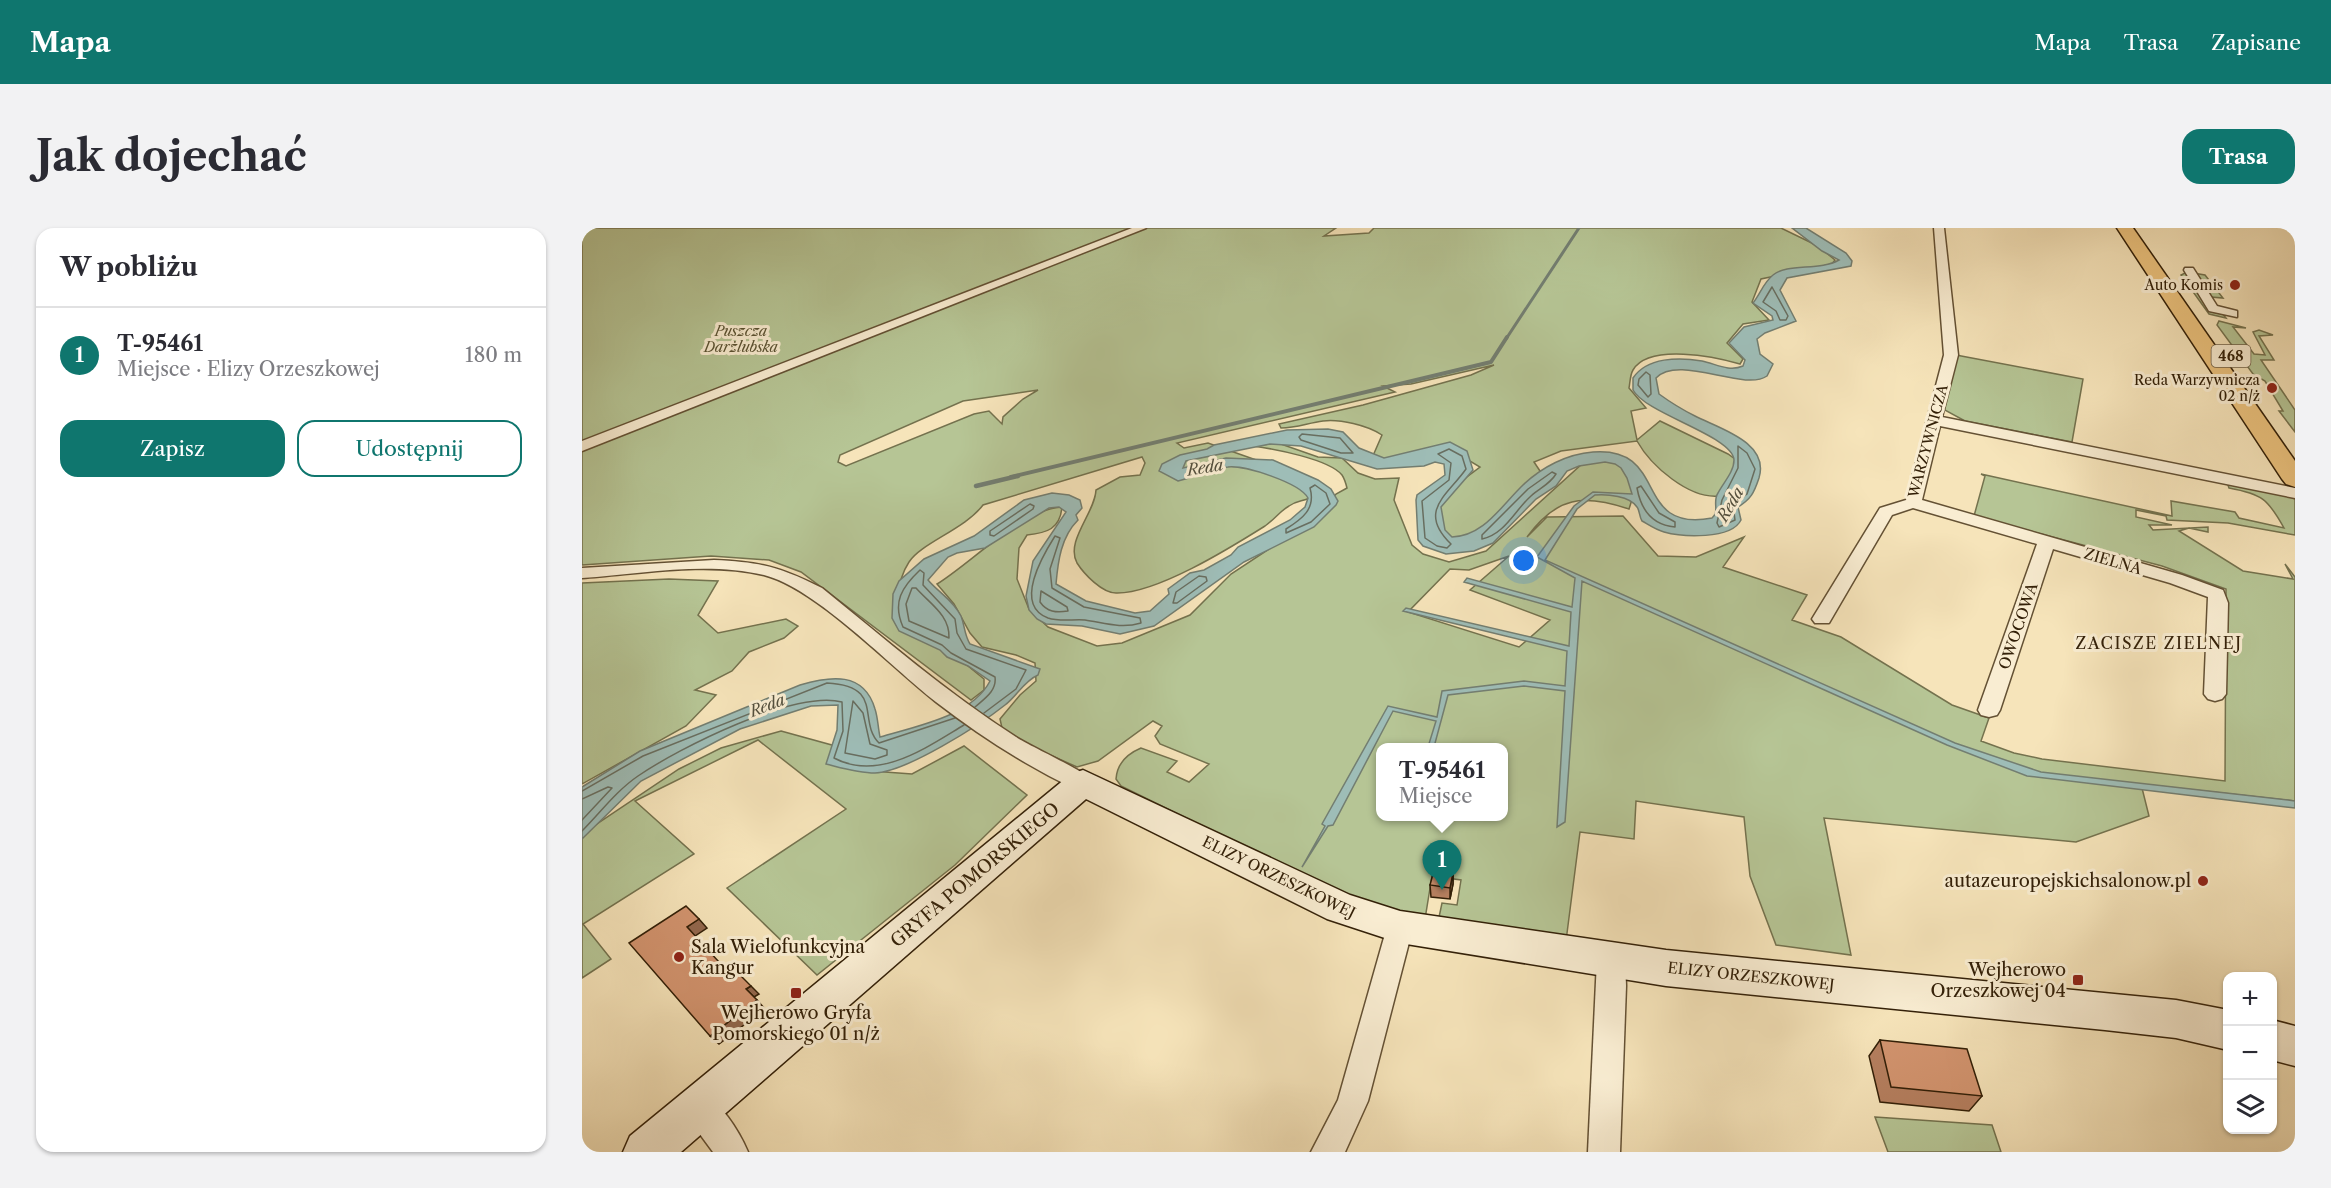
<!DOCTYPE html>
<html lang="pl">
<head>
<meta charset="utf-8">
<style>
	:root { --surface:#fff; --page:#f2f2f3; --text:#2b2b33; --muted:#7c7c81; --line:#e1e1e2; --accent:#0f766e }
	body { margin:0; font-family:"Libre Caslon Text",serif; background:var(--page); color:var(--text) }
	.controls { position:absolute; right:18px; bottom:18px; display:grid; overflow:hidden; border-radius:12px; box-shadow:0 2px 4px #0004 }
	.controls button { width:54px; height:54px; display:grid; place-items:center; padding:0; border:0; border-bottom:2px solid var(--line); background:var(--surface); color:var(--text); font:30px sans-serif }
	.you { position:absolute; left:942px; top:333px; width:21px; height:21px; margin:-15px; border:4px solid #fff; border-radius:50%; background:#1a73e8; box-shadow:0 0 0 9px #1a73e833 }
	.badge { display:grid; place-items:center; width:39px; height:39px; border-radius:50%; background:var(--accent); color:#fff; font-size:20px; font-weight:700 }
	.pin { position:absolute; translate:-50% -50px; filter:drop-shadow(0 2px 3px #0008) }
	.pin::after { content:''; position:absolute; top:32px; width:21px; height:18px; background:inherit; clip-path:polygon(0 0,100% 0,50% 100%) }
	.popup { position:absolute; left:794px; top:515px; width:132px; height:78px; box-sizing:border-box; display:grid; place-content:center; border-radius:12px; background:var(--surface); filter:drop-shadow(0 2px 4px #0005); font-size:20px; white-space:nowrap; color:var(--muted) }
	.popup b { font-size:22px; color:var(--text) }
	.popup::after { content:''; position:absolute; left:50%; top:100%; margin-left:-12px; border:12px solid transparent; border-top-color:var(--surface) }
	.list { margin:0; padding:0; list-style:none }
	h2 { display:flex; justify-content:space-between; align-items:center; height:78px; margin:0; padding:0 24px; font-size:26px }
	h2 small { font-size:20px; font-weight:400; color:var(--muted) }
	.list li { display:grid; grid-template-columns:39px 1fr auto; gap:18px; align-items:center; box-sizing:border-box; height:96px; padding:0 24px; border-top:2px solid var(--line) }
	.list b { display:block; font-size:22px; white-space:nowrap }
	.list p { margin:0; font-size:20px; white-space:nowrap; color:var(--muted) }
	.list em { font-size:20px; font-style:normal; color:var(--muted) }
	.actions { display:flex; gap:12px; padding:18px 24px }
	.actions a { flex:1; padding:14px 0; border:2px solid var(--accent); border-radius:18px; text-align:center; font-size:21px; color:var(--accent) }
	.actions .main { background:var(--accent); color:#fff }
	.icon { flex:none; width:33px; height:33px; fill:none; stroke:currentColor; stroke-width:2; stroke-linecap:round; stroke-linejoin:round }
	.map { position:relative; flex:none; width:1713px; height:924px; overflow:hidden; border-radius:18px }
	header { display:flex; align-items:center; gap:36px; box-sizing:border-box; height:84px; padding:0 30px; background:var(--accent); color:#fff }
	header strong { font-size:28px }
	nav { display:flex; gap:33px; margin-inline-start:auto; font-size:21px }
	.intro { display:flex; align-items:center; justify-content:space-between; box-sizing:border-box; height:144px; padding:0 36px }
	h1 { margin:0; font-size:42px }
	.button { padding:15px 27px; border-radius:18px; background:var(--accent); color:#fff; font-size:21px; font-weight:700 }
	main { display:flex; gap:36px; padding:0 36px }
	aside { flex:1; background:var(--surface); border-radius:18px; box-shadow:0 2px 4px #0004 }
	.map>svg:first-child { display:block }
</style>
</head>
<body>
<header>
<strong>Mapa</strong>
<nav><a>Mapa</a><a>Trasa</a><a>Zapisane</a></nav>
</header>
<div class="intro"><h1>Jak dojechać</h1><a class="button">Trasa</a></div>
<main>
<aside>
<h2>W pobliżu<small></small></h2>
<ul class="list">
<li><span class="badge">1</span><div><b>T-95461</b><p>Miejsce · Elizy Orzeszkowej</p></div><em>180 m</em></li>
</ul>
<div class="actions"><a class="main">Zapisz</a><a>Udostępnij</a></div>
</aside>
<div class="map">
<svg width="1713" height="924" viewBox="0 0 1713 924">
	<rect width="100%" height="100%" fill="#f6e4ba"/>
	<filter id="stains"><feTurbulence type="fractalNoise" baseFrequency=".00333" numOctaves="4"/><feColorMatrix values="0 0 0 0 .2 0 0 0 0 .09 0 0 0 0 .02 0 0 0 .5 -.17"/></filter>
	<radialGradient id="worn" r=".72"><stop offset=".6" stop-color="#630" stop-opacity="0"/><stop offset="1" stop-color="#630" stop-opacity=".3"/></radialGradient>
	<g fill="#b6c595" stroke="#74724e" stroke-width="1.5" fill-rule="evenodd">
		<path d="M0,0H754L742,8L787,5L792,0H1199L1236,18L1253,32L1250,36L1179,51L1170,74L1187,92L1161,96L1145,115L1161,131L1158,136C1134,129 1067,115 1051,142C1048,147 1048,155 1047,160L1064,180L1049,183L1055,212L1078,193L1146,226L1157,234L1137,268C1107,271 1069,238 1055,213L979,223L952,234L960,246L885,315L856,311L838,284L898,239L883,230L815,237L790,230L800,207C785,197 758,191 741,193C726,195 714,200 699,200L697,196L781,177L889,147L912,137L829,156L801,158L813,164L595,215L602,220L626,215L677,233L739,262C723,276 719,270 707,278C698,283 692,292 683,298C648,320 574,366 534,365C520,365 502,346 495,335C483,313 513,285 514,262L538,249L558,247L563,235L560,229L401,277C383,301 339,315 327,334C319,346 317,359 314,373L349,408L402,451V462L389,472L219,344L187,332L129,328L0,337ZM456,162L441,171L421,189L420,196L407,183L392,186L264,238L256,234L258,227L381,173Z"/>
		<polygon points="1605,44 1623,47 1641,70 1628,69 1644,90 1627,86 1599,47"/>
		<polygon points="1637,93 1664,100 1651,99 1672,126 1683,127 1671,104 1677,102 1691,107 1677,108 1692,132 1679,132 1713,182 1713,204 1697,183 1701,183 1683,153 1671,146 1635,97"/>
		<polygon points="1374,127 1501,151 1490,214 1383,193 1359,180"/>
		<path d="M696,215L736,229L760,230L776,245L793,251L817,250L812,272L830,317L841,326L867,334L904,323L1000,236L1036,230L1053,262L1047,281C1001,266 975,268 945,309L965,289L1041,288L1076,328L1114,329L1162,309L1141,339L1225,367L1210,392L1259,409L1370,477L1407,490L1399,513L1432,525L1460,531L1643,553L1644,361L1580,338L1392,288L1403,248L1399,246L1590,288L1589,273L1653,284L1657,290L1702,300C1686,271 1680,266 1647,260L1645,254L1706,267L1713,271V307L1646,295L1585,292L1584,288L1554,282V289L1590,297H1567L1571,302L1626,299V304L1607,300L1597,303L1661,343L1711,351L1703,336L1713,349V573L1559,556L1567,588L1494,614L1242,590L1269,727L1194,717L1168,648L1162,589L1054,573L1052,611L998,604L984,713L856,694L860,675L875,677L879,652L850,648L843,691L781,677L539,558L534,551C535,536 545,526 559,520L595,533L585,544L607,554L627,536L578,516L573,508L580,498L571,493L516,533L495,539L448,518L420,500L418,491L438,467L454,453L453,435L434,427L400,419L388,405L372,376L355,356C388,336 442,280 480,279C478,301 465,305 445,307L437,320L435,351L447,381L466,399L515,418L540,415L608,387L649,346L734,290L754,266L765,260C764,256 762,250 760,247C747,231 692,221 671,218ZM927,328L888,362L968,392L937,419L826,384L868,341L887,342ZM798,520H922V588H798Z"/>
		<polygon points="87,351 136,353 116,387 136,405 204,391 216,398 202,410 167,424 150,443 113,462 134,467 104,498 0,556 0,355"/>
		<polygon points="199,503 257,519 276,542 330,546 382,518 445,567 373,637 235,747 145,660 264,581 176,512 53,573 112,626 1,696 29,731 0,750 0,606 97,541 139,520"/>
		<polygon points="1293,889 1410,897 1419,924 1306,924"/>
	</g>
	<path fill="#9ebdb7" stroke="#737e71" stroke-width="1.5" d="M1210,0H1224L1264,25L1270,33L1269,38L1205,50L1198,62L1214,93L1183,105L1175,111L1178,126L1191,136L1185,148C1162,164 1097,126 1074,150L1077,166C1088,174 1101,182 1113,188C1136,200 1188,214 1177,250C1172,265 1169,271 1156,279L1159,292C1149,312 1100,309 1082,304C1074,302 1067,297 1060,293C1057,288 1058,283 1055,279C1048,268 1025,266 1013,267L995,281L963,332L1373,515L1459,544L1706,572L1713,573V580L1445,548L1365,517L1000,353L983,594L975,599L983,463L942,458L866,467L852,519H846L854,493L811,483L751,597L746,598L720,639L743,598L740,596L806,478L855,489L860,463L942,453L983,458L985,423L821,383L824,380L987,418L989,384L882,354L885,350L990,379L993,350L955,329L992,278L1011,264L1050,266L1045,250L1039,240L1033,236L1023,234L997,238L985,243L974,258L954,271L911,315L892,323L864,326L841,318L836,312L834,272L835,267L863,247L862,236L853,234L842,238L795,241L719,218L688,216L604,233L601,240L644,230L691,232L736,252L749,261L756,273L754,277L732,299L662,334L572,398L538,406L500,398L464,396L455,391L447,382L444,368L451,333L484,284L477,279L467,280L403,320L375,325L366,329L346,352C356,364 372,373 379,388C383,398 382,406 388,416L458,441L456,447C442,453 435,468 423,477C398,497 324,544 293,545C276,545 260,540 244,536L255,502L256,477L229,478L158,501L59,553L0,611V559L58,523L218,457C248,448 282,443 293,481C296,490 296,500 298,509C335,498 390,488 408,453L386,438L365,429L358,422L317,403L310,390L311,366L317,353L342,331L392,308L442,272L470,265L487,267L498,272L500,280L494,287L496,292C479,309 476,333 474,356L504,373L553,385L568,383L587,366L586,361L608,345L622,342L649,327L656,319L708,292L723,279L726,270C718,255 663,237 646,239C629,240 613,249 596,253L577,243L580,236L598,227L625,221L632,217L705,202L746,201L761,204L777,220L802,230L868,214L885,223L891,242L859,279L863,302L870,309C902,308 919,278 941,257C960,239 985,226 1011,224C1088,218 1050,305 1130,290C1138,283 1130,274 1136,265C1141,255 1152,244 1152,232C1151,208 1064,186 1051,162V150C1065,129 1097,129 1120,133C1134,136 1147,144 1161,138L1163,132L1147,115L1162,99L1191,92L1190,88L1171,75C1178,66 1182,54 1191,47C1205,35 1238,43 1257,32L1240,23Z"/>
	<g fill="none" stroke-linecap="round" stroke-linejoin="round">
		<g stroke="#686e60" stroke-width="1.5">
			<polygon points="1190,59 1206,88 1204,92 1198,92 1194,83 1181,74"/>
			<polygon points="1064,144 1068,147 1069,166 1066,169 1056,157 1057,151"/>
			<polygon points="720,206 758,210 771,225 759,225 719,212 717,209"/>
			<polygon points="1156,218 1165,225 1173,241 1165,266 1151,277 1153,292 1137,299 1135,295 1140,272 1156,240"/>
			<path d="M867,221L880,228L884,241C865,268 835,283 869,316L865,320L855,318L843,310L840,273L867,252L869,235L856,226Z"/>
			<path d="M970,244L974,246C968,256 958,260 949,268C933,282 923,306 900,311V307L946,261Z"/>
			<path d="M733,257L744,265L748,276L729,294L704,305V301C720,291 734,281 728,260Z"/>
			<path d="M1059,258L1077,285L1093,294V299C1070,297 1059,282 1055,260Z"/>
			<polygon points="448,276 452,278 451,281 412,308 408,307 408,303"/>
			<path d="M473,308L478,310L468,341L470,360L502,379L558,390L559,395C539,401 523,395 503,392C491,391 478,394 466,390C431,377 461,327 473,308Z"/>
			<polygon points="617,348 624,349 625,353 595,375 591,375 594,364"/>
			<path d="M330,360H334C348,376 368,387 367,410L327,393L324,376Z"/>
			<path d="M459,363L485,379L486,383C474,385 465,384 458,374Z"/>
			<polygon points="271,473 281,485 288,516 305,522 305,527 293,531 263,525"/>
			<path d="M393,479C402,471 415,463 413,449L369,425L360,417L321,399C310,374 320,359 338,342L342,345L341,357L373,391L375,405L384,421L444,442L434,461L402,485"/>
			<path d="M0,563L61,528L245,455C303,458 275,493 297,515L373,490"/>
			<polyline points="0,571 26,559 30,560 0,592"/>
			<path d="M0,603C18,585 34,563 56,548C97,520 212,462 260,474L261,503L252,530C297,554 345,519 382,497"/>
		</g>
		<polyline stroke="#737e71" stroke-width="3" points="924,111 997,0"/>
		<polyline stroke="#737e71" stroke-width="4" points="429,249 909,134 925,109"/>
		<polyline stroke="#737e71" stroke-width="4.5" points="394,258 436,248"/>
		<defs>
			<g id="street">
				<polygon points="550,0 564,0 0,223 0,213"/>
				<polygon points="1352,0 1362,0 1376,127 1360,189 1713,260 1713,270 1358,198 1340,272 1600,347 1641,362 1646,375 1644,466 1640,471 1633,473 1626,471 1622,466 1626,369 1588,355 1471,321 1418,482 1415,487 1407,489 1399,487 1396,482 1455,316 1331,280 1310,287 1247,395 1233,395 1230,391 1298,280 1324,272 1362,127"/>
				<polygon points="1603,40 1611,40 1635,78 1655,83 1655,89 1627,83 1602,42"/>
				<path d="M132,332C179,334 198,339 240,360C303,411 365,465 434,509C449,519 506,544 513,555L509,561L501,564L493,561C443,537 398,508 354,474C309,439 234,360 182,347C124,333 58,346 0,350V340Z"/>
				<polygon points="818,687 827,691 831,699 786,873 763,924 729,924 756,872 805,699 809,691"/>
				<polygon points="1029,720 1039,723 1043,732 1044,758 1038,924 1006,924 1015,732 1019,723"/>
				<path d="M117,864C138,872 157,903 166,924H131L106,890L102,879L106,868Z"/>
			</g>
			<g id="secondary">
				<polygon points="501,542 768,667 818,683 1084,722 1594,772 1646,782 1646,822 1594,810 1523,802 1084,758 818,715 745,691 504,571 99,924 41,924 48,908 489,546"/>
				<polygon points="1690,792 1713,798 1713,838 1690,832"/>
			</g>
			<polygon id="primary" points="1535,0 1551,0 1713,233 1713,259 1704,256 1700,251"/>
		</defs>
		<use href="#street" stroke="#645134" stroke-width="3"/>
		<use href="#secondary" stroke="#332008" stroke-width="3"/>
		<use href="#primary" stroke="#332008" stroke-width="3"/>
		<use href="#street" fill="#f9edd2" fill-rule="evenodd"/>
		<use href="#secondary" fill="#f9edd2" fill-rule="evenodd"/>
		<use href="#primary" fill="#ebc27d" fill-rule="evenodd"/>
	</g>
	<g fill="#b57f5f" stroke="#332008" stroke-width="1.5">
		<polygon points="871,645 871,656 868,671 849,669 848,657"/>
		<polygon points="1298,812 1400,868 1387,883 1298,874 1287,828"/>
	</g>
	<g fill="#93684e" stroke="#332008" stroke-width="1.5">
		<polygon points="871,645 871,656 868,671 868,660"/>
		<polygon points="117,691 125,700 113,708 105,699"/>
		<polygon points="169,758 177,766 172,769 164,761"/>
		<polygon points="175,772 183,781 137,816 128,808"/>
	</g>
	<g fill="#d2946f" stroke="#332008" stroke-width="1.5">
		<polygon points="852,642 871,645 868,660 848,657"/>
		<polygon points="104,678 117,691 105,699 147,745 152,741 169,758 164,761 175,772 128,808 47,715"/>
		<polygon points="1298,812 1385,821 1400,868 1309,859"/>
	</g>
	<g fill="#8f2418" stroke="#f9edd2" stroke-width="2">
		<circle cx="1653" cy="57" r="6"/>
		<circle cx="1690" cy="160" r="6"/>
		<circle cx="1621" cy="653" r="6"/>
		<circle cx="97" cy="729" r="6"/>
		<rect x="1490" y="746" width="12" height="12" rx="3"/>
		<rect x="208" y="759" width="12" height="12" rx="3"/>
	</g>
	<g text-anchor="middle" dominant-baseline="central" stroke-width="6" stroke-linejoin="round" paint-order="stroke">
		<g font-size="14" fill="#332008" stroke="#f9edd2" text-anchor="end">
			<text x="1641" y="57">Auto Komis</text>
			<text x="1678" y="152">Reda Warzywnicza<tspan x="1678" dy="16">02 n/ż</tspan></text>
		</g>
		<g font-size="14" font-style="italic" fill="#5a5232" stroke="#f9edd2">
			<text x="159" y="103">Puszcza<tspan x="159" dy="16">Darżlubska</tspan></text>
		</g>
		<rect fill="#f9edd2" stroke="#6e5e45" stroke-width="1.5" x="1629.5" y="117" width="39" height="22" rx="4.5"/>
		<g font-size="14" font-weight="bold" fill="#332008">
			<text x="1649" y="128">468</text>
		</g>
		<g font-size="14" fill="#332008" stroke="#f9edd2">
			<text transform="translate(1346 213) rotate(-75)">WARZYWNICZA</text>
		</g>
		<g font-size="15" fill="#332008" stroke="#f9edd2">
			<text transform="translate(1531 333) rotate(16)">ZIELNA</text>
			<text transform="translate(1436 398) rotate(-71)">OWOCOWA</text>
			<text transform="translate(697 649) rotate(26)">ELIZY ORZESZKOWEJ</text>
			<text transform="translate(1169 748) rotate(6)">ELIZY ORZESZKOWEJ</text>
		</g>
		<g font-size="16" font-style="italic" fill="#534f3d" stroke="#f9edd2">
			<text transform="translate(623 239) rotate(-9)">Reda</text>
			<text transform="translate(1148 276) rotate(-60)">Reda</text>
			<text transform="translate(185 477) rotate(-21)">Reda</text>
		</g>
		<g font-size="16" letter-spacing="1.5" fill="#332008" stroke="#f9edd2">
			<text x="1577" y="415">ZACISZE ZIELNEJ</text>
		</g>
		<g font-size="18" fill="#332008" stroke="#f9edd2">
			<text transform="translate(393 647) rotate(-40)">GRYFA POMORSKIEGO</text>
		</g>
		<g font-size="18" fill="#332008" stroke="#f9edd2" text-anchor="end">
			<text x="1609" y="653">autazeuropejskichsalonow.pl</text>
			<text x="109" y="719" text-anchor="start">Sala Wielofunkcyjna<tspan x="109" dy="21">Kangur</tspan></text>
			<text x="1484" y="742">Wejherowo<tspan x="1484" dy="21">Orzeszkowej 04</tspan></text>
			<text x="214" y="785" text-anchor="middle">Wejherowo Gryfa<tspan x="214" dy="21">Pomorskiego 01 n/ż</tspan></text>
		</g>
	</g>
	<rect width="100%" height="100%" filter="url(#stains)"/>
	<rect width="100%" height="100%" fill="url(#worn)"/>
</svg>
<div class="controls">
<button>+</button>
<button>−</button>
<button><svg class="icon" aria-label="layers" viewBox="0 0 24 24"><path d="M12 4l9 5-9 5-9-5zM3 14l9 5 9-5"/></svg></button>
</div>
<div class="you"></div>
<div class="pin badge" style="left:860px;top:662px">1</div>
<div class="popup"><b>T-95461</b>Miejsce</div>
</div>
</main>
</body>
</html>
